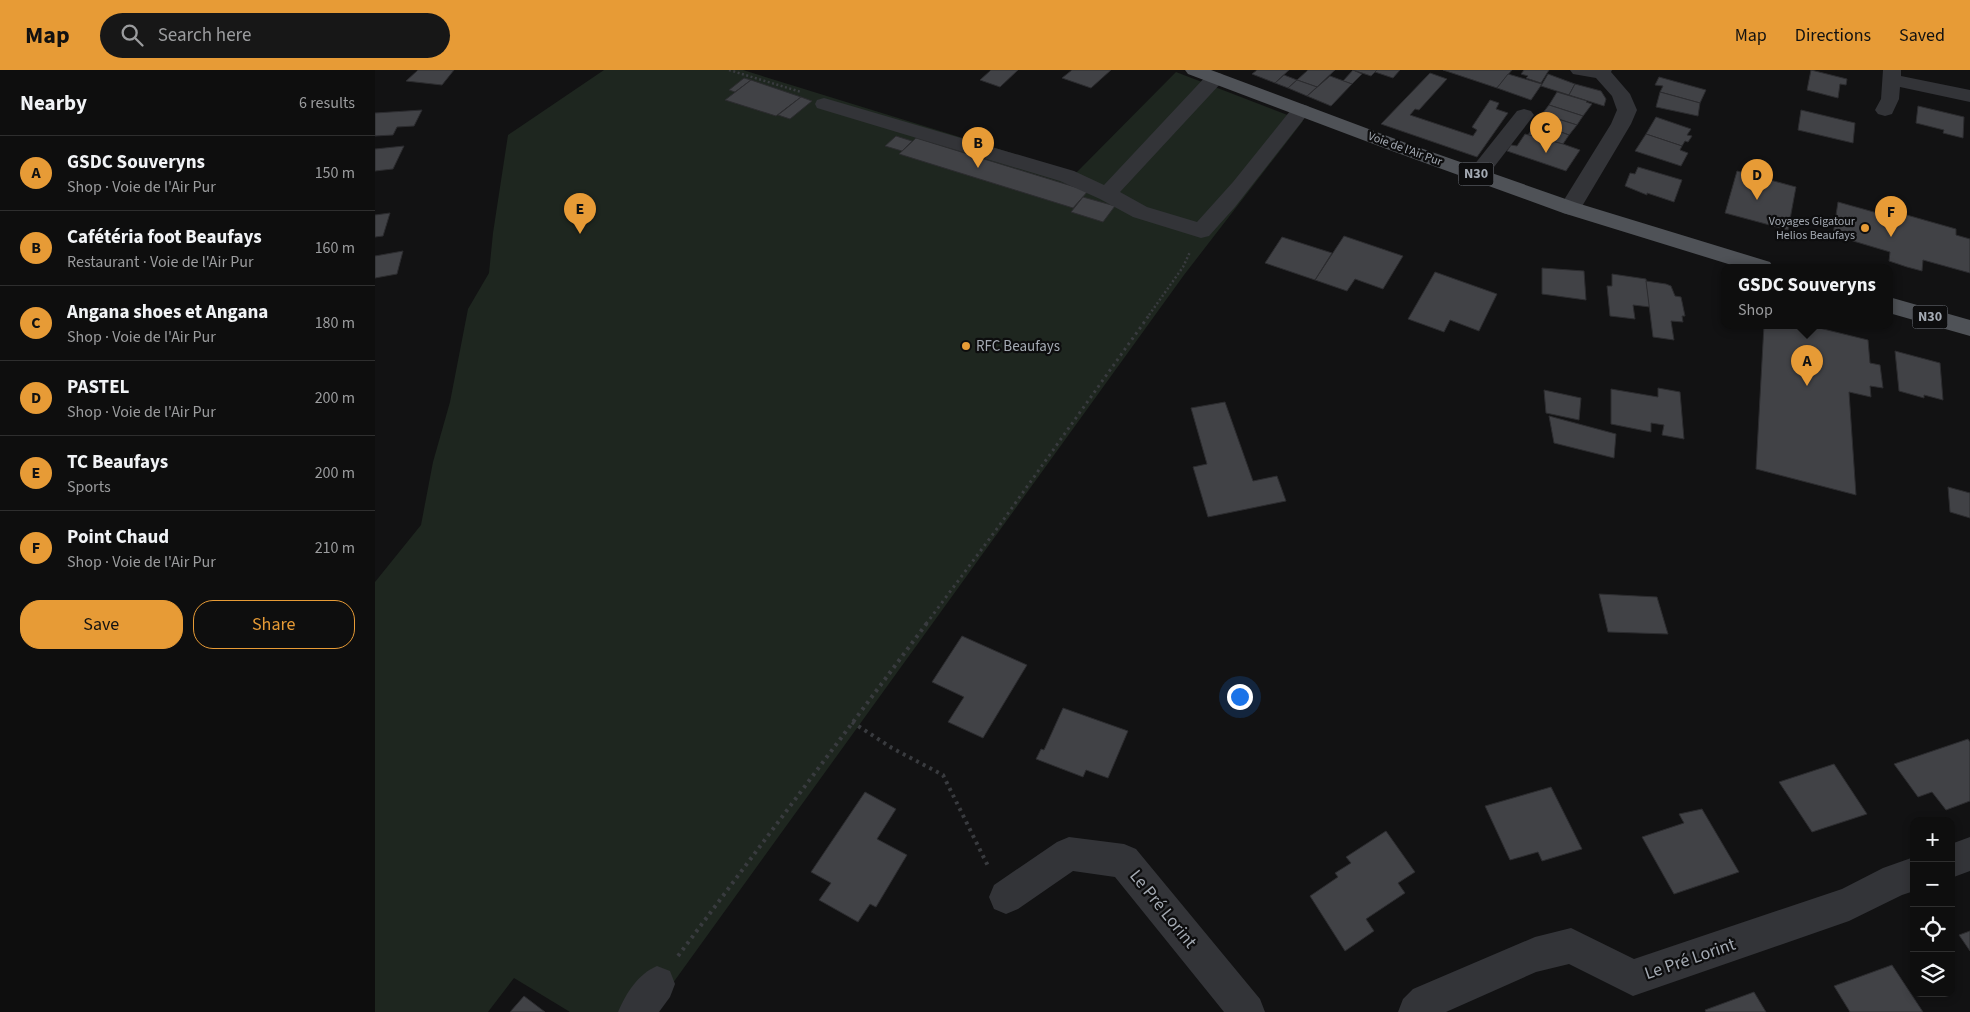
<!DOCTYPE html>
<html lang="en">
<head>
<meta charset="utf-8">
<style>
	:root { --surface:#0e0e0e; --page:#171717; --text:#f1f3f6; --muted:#9b9c9e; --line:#2e2e2e; --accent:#e79b36 }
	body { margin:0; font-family:"Source Sans 3",sans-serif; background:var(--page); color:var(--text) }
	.controls { position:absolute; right:15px; bottom:15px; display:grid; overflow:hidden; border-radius:10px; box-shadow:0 2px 8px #0003 }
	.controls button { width:45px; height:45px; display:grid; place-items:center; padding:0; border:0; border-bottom:1px solid var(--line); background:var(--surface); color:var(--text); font:25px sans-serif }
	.you { position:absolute; left:864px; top:626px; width:18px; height:18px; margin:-12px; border:4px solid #fff; border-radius:50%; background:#1a73e8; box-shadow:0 0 0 8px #1a73e833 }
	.badge { display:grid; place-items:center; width:32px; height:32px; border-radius:50%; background:var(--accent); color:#111; font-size:16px; font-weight:700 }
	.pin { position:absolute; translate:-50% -41px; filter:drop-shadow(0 1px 2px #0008) }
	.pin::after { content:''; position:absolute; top:26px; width:18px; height:15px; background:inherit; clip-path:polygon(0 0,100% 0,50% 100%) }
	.popup { position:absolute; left:1346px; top:194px; width:172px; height:65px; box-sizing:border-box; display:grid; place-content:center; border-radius:10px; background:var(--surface); filter:drop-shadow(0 1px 4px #0005); font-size:16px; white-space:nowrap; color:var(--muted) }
	.popup b { font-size:19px; color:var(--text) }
	.popup::after { content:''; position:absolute; left:50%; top:100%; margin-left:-10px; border:10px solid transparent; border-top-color:var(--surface) }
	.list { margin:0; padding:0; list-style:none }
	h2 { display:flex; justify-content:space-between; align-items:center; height:65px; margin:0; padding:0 20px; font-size:21px }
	h2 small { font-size:16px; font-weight:400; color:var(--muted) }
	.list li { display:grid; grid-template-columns:32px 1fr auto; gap:15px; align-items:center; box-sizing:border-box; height:75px; padding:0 20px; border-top:1px solid var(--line) }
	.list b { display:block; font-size:19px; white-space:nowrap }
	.list p { margin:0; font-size:16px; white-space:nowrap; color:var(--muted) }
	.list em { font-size:16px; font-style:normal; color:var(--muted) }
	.actions { display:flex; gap:10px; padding:15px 20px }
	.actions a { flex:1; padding:11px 0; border:1px solid var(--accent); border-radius:20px; text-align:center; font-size:18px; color:var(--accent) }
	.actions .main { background:var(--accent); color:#111 }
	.icon { flex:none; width:28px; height:28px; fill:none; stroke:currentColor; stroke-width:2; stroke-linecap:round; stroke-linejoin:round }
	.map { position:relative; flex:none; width:1595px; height:942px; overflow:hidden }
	header { display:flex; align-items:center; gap:30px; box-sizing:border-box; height:70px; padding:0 25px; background:var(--accent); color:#111 }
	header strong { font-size:24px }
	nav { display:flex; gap:28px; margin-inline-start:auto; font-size:18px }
	.search { width:350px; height:45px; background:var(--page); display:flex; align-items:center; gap:12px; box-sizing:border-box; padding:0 18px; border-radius:28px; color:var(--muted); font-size:19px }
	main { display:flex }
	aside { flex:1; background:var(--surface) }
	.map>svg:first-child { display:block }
</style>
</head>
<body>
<header>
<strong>Map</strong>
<div class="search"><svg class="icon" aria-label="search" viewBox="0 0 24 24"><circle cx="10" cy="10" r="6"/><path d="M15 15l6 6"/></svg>Search here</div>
<nav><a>Map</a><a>Directions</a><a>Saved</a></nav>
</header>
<main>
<aside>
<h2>Nearby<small>6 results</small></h2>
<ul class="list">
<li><span class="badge">A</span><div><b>GSDC Souveryns</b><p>Shop · Voie de l'Air Pur</p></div><em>150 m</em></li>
<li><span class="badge">B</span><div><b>Cafétéria foot Beaufays</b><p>Restaurant · Voie de l'Air Pur</p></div><em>160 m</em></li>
<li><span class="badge">C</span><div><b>Angana shoes et Angana</b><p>Shop · Voie de l'Air Pur</p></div><em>180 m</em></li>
<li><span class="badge">D</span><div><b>PASTEL</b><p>Shop · Voie de l'Air Pur</p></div><em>200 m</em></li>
<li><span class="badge">E</span><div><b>TC Beaufays</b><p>Sports</p></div><em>200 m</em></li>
<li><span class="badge">F</span><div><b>Point Chaud</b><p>Shop · Voie de l'Air Pur</p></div><em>210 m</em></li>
</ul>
<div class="actions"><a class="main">Save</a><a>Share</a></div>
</aside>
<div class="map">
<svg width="1595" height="942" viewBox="0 0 1595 942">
	<rect width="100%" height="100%" fill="#121213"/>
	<polygon fill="#1e261f" points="229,0 368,0 701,103 801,2 928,51 809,205 277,942 195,942 139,908 113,942 0,942 0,512 46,455 58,392 75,332 93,239 114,203 118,163 133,65"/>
	<g fill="#414246" stroke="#2c2c2f">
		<polygon points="43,0 79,0 67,15 31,11"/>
		<polygon points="616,0 643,0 625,17 605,10"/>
		<polygon points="697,0 736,0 716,18 687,8"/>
		<polygon points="882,0 914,0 900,13 877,4"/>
		<polygon points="933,0 960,0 942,17 922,10"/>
		<polygon points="978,0 987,4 977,14 968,11"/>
		<polygon points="978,0 1002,0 996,6"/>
		<polygon points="1002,0 1025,0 1018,8 1000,2"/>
		<polygon points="1068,0 1137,0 1122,18"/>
		<polygon points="1149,0 1174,0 1166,13 1151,8 1153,6 1146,4"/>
		<polygon points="1436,0 1472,9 1471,15 1465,14 1463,28 1432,20"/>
		<polygon points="1055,3 1072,9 1044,40 1040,39 1035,45 1098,66 1102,60 1097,57 1115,30 1124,33 1121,39 1133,43 1102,87 1006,54"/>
		<polygon points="1133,4 1167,14 1156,30 1122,18"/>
		<polygon points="1173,4 1200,14 1194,25 1166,16"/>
		<polygon points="909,5 922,10 913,18 900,13"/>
		<polygon points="955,6 977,14 956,36 932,26"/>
		<polygon points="1284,7 1331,20 1325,33 1285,22 1288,16 1280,15"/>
		<polygon points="369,8 376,10 360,22 354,20"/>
		<polygon points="376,10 426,27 401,46 350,30"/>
		<polygon points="922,10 942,17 932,26 913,18"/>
		<polygon points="1200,14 1226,21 1231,29 1229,36 1194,25"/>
		<polygon points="1182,22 1212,31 1211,32 1217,34 1208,46 1174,35"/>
		<polygon points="1285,22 1325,33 1323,46 1281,37"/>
		<polygon points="426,27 437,31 415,49 403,45"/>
		<polygon points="1174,35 1208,46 1202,55 1167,44"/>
		<polygon points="1543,36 1589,47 1588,68 1568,63 1569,60 1541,53"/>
		<polygon points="47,40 39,56 22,57 18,65 0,66 0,43"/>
		<polygon points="1426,40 1480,53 1478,73 1423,60"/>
		<polygon points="1167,44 1202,55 1194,65 1161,53"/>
		<polygon points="1281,47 1316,59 1312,65 1317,66 1313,72 1310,71 1307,76 1271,64"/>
		<polygon points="1161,53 1194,65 1188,74 1153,65"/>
		<polygon points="1150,64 1188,74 1205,80 1191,101 1132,81 1136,75 1142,76"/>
		<polygon points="1271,64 1307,76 1305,80 1313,83 1306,96 1260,81"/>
		<polygon points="521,66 537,71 527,81 510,76"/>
		<polygon points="541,68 713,121 698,138 524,84"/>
		<polygon points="29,76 18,99 0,101 0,79"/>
		<polygon points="1263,97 1307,110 1299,132 1272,123 1272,125 1250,116 1255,103 1260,104"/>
		<polygon points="1362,101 1421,117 1413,160 1350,143"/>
		<polygon points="708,127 740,136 728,152 696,142"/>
		<polygon points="1463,132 1506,144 1507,138 1581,159 1581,165 1595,169 1595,203 1548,190 1547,201 1532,197 1514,191 1515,182 1458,165"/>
		<polygon points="15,143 8,166 0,167 0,145"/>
		<polygon points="969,166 1028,186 1008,219 980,209 972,221 940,210"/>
		<polygon points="907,167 957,183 940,210 890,193"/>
		<polygon points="28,181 22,204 0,208 0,186"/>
		<polygon points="1167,198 1209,201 1211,230 1167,224"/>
		<polygon points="1060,202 1122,224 1104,261 1075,250 1069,262 1033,249"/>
		<polygon points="1237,204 1271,209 1275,237 1258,235 1260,249 1235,246 1232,216 1237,216"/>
		<polygon points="1271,211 1291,214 1296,216 1300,226 1306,227 1310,246 1307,246 1308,252 1296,251 1299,270 1278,267"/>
		<polygon points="1389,255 1421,255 1431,257 1432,255 1493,270 1495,293 1505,295 1508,318 1495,316 1496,327 1474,322 1481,425 1381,399"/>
		<polygon points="1520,281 1565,293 1568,330 1549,325 1549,328 1524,321"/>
		<polygon points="1283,318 1305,322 1309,369 1287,365 1289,355 1276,353 1276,362 1236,354 1236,319 1283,327"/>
		<polygon points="1169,320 1206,328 1204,350 1171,343"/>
		<polygon points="850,332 878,411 902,406 911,431 833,447 818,397 832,394 816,338"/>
		<polygon points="1174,346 1241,364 1239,388 1179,373"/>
		<polygon points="1573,417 1595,423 1595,448 1575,442"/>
		<polygon points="1224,524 1282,527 1293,564 1233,562"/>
		<polygon points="587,566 652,595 608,668 573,652 589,627 557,612"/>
		<polygon points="688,638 753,661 733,708 711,700 708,707 661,689 666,679 669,680"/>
		<polygon points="1593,669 1595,672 1595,731 1571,740 1557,722 1543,727 1519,694"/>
		<polygon points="1459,694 1492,744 1437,762 1404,712"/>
		<polygon points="1176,717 1207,779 1167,791 1163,782 1135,790 1110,736"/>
		<polygon points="490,722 521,739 502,769 532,785 501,837 495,834 483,852 444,830 456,813 436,802"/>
		<polygon points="1327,739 1364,802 1299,824 1267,767 1309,753 1304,744"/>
		<polygon points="1011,761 1040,802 1023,813 1030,823 991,849 999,861 970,881 935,826 963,807 960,803 976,793 971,787"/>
		<polygon points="1595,861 1595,881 1584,865"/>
		<polygon points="1517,895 1548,942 1475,942 1459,916"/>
		<polygon points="1379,922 1391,942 1331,942 1330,940"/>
		<polygon points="149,926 170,942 135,942"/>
	</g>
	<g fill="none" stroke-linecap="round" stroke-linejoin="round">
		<g stroke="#393b3f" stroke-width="2.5" stroke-dasharray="2 2.5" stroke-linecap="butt">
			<polyline points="354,0 426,22"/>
			<polyline points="774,245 808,197 815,182"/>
		</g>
		<polyline stroke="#393b3f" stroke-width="3" stroke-dasharray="2.5 4" stroke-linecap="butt" points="551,554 624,456 775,244"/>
		<g stroke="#393b3f" stroke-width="4" stroke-dasharray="3 4.5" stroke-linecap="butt">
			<polyline points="477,652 517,678 568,705 614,798"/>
			<polyline points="303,886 552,553"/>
		</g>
		<g fill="#333438" fill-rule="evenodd">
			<polygon points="1195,0 1237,0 1236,2 1255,24 1262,40 1256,54 1206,138 1202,143 1195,145 1188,143 1184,138 1236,54 1242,40 1237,26 1221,8 1198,4"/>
			<polygon points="1508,0 1526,0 1526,6 1595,20 1595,32 1525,17 1524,29 1517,44 1510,46 1503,44 1500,40 1506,29"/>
			<polygon points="840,2 847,4 849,8 847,12 745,122 772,137 822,152 858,112 919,36 926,34 933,36 936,40 860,137 834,166 826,168 758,147 725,129 685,111 442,38 440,34 442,30 449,28 456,30 699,101 729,115 833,4"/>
			<polygon points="1149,39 1156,41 1159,45 1109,110 1102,111 1095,110 1092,105 1095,100 1142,41"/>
			<polygon points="694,767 749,774 761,779 885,929 890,942 849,942 740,807 698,801 643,839 631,844 619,839 614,827 619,815 682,772"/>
			<polygon points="1595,767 1595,801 1576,808 1576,774"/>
			<polygon points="1539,787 1539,821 1527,825 1474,851 1258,926 1194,894 1161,902 1071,942 1023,942 1028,929 1038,919 1160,867 1196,858 1259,889 1467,819 1508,798"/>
			<path d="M282,896L295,901L300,914L295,927L284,942H243C251,923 263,904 282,896Z"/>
		</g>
		<g fill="#4f5257" fill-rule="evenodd">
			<polygon points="810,0 836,0 1031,73 1202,133 1395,192 1398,197 1363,197 1188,143 1017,81 813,4"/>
			<polygon points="1514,227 1595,250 1595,266 1514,243"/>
		</g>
	</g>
	<g fill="#e79b36" stroke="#0d0d0e" stroke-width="2">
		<circle cx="1490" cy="158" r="5"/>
		<circle cx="591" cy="276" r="5"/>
	</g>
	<g text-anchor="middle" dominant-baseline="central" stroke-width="4.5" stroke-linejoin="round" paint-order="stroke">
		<g font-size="12" fill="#a4aab3" stroke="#0d0d0e">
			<text transform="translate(1030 79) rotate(20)">Voie de l'Air Pur</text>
		</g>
		<g font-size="12" fill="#a4aab3" stroke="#0d0d0e" text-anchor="end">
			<text x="1480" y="151">Voyages Gigatour<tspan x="1480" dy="14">Helios Beaufays</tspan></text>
		</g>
		<g fill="#0d0d0e" stroke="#777b82" stroke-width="1">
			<rect x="1083.5" y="92.5" width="35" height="23" rx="4"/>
			<rect x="1537.5" y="235.5" width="35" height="23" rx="4"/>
		</g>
		<g font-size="14" font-weight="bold" fill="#a4aab3">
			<text x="1101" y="104">N30</text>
			<text x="1555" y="247">N30</text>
		</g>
		<g font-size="15" fill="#a4aab3" stroke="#0d0d0e" text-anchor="start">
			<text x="601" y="276">RFC Beaufays</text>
		</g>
		<g font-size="18" fill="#a4aab3" stroke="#0d0d0e">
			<text transform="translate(788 839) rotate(51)">Le Pré Lorint</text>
			<text transform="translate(1315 889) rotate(-19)">Le Pré Lorint</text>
		</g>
	</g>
</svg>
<div class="controls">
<button>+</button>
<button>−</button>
<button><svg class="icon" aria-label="locate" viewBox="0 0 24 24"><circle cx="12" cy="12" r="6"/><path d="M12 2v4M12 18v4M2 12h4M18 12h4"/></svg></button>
<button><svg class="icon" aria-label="layers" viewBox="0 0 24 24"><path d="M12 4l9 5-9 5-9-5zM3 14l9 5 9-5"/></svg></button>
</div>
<div class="you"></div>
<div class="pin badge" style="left:1432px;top:316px">A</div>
<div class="popup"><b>GSDC Souveryns</b>Shop</div>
<div class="pin badge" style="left:603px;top:98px">B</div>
<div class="pin badge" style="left:1171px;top:83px">C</div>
<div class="pin badge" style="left:1382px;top:130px">D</div>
<div class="pin badge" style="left:205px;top:164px">E</div>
<div class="pin badge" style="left:1516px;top:167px">F</div>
</div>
</main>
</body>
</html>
